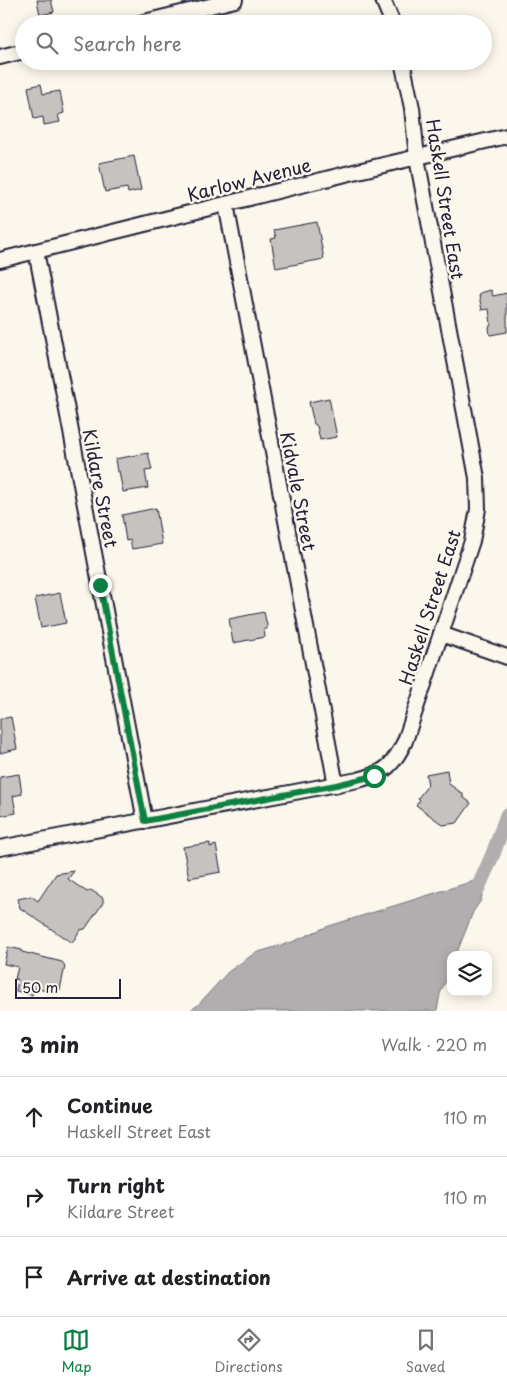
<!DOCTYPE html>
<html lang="en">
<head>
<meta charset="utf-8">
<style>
	:root { --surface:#fff; --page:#f6f6f6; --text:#202124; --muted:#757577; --line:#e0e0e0; --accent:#0b8043 }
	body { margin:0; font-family:"Playpen Sans",sans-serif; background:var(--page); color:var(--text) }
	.controls { position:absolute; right:15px; bottom:15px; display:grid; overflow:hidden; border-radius:10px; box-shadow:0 2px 12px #0003 }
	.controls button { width:45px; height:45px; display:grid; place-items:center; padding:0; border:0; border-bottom:1px solid var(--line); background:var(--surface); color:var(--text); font:25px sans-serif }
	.scale { position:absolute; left:15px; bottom:12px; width:106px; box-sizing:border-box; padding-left:5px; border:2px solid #22223b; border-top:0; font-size:14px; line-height:18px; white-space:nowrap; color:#22223b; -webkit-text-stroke:4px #fbf7ec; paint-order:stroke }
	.stop { position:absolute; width:15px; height:15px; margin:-11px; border:4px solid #0b8043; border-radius:50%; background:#fff }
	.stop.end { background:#0b8043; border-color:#fff; box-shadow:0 1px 5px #0008 }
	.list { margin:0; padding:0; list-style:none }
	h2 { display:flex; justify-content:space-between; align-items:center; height:65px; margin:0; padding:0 20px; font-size:21px }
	h2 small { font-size:16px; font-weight:400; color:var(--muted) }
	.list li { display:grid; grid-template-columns:32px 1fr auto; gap:15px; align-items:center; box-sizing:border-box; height:80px; padding:0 20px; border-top:1px solid var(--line) }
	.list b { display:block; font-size:19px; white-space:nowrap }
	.list p { margin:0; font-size:16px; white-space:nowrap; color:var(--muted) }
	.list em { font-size:16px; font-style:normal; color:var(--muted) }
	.icon { flex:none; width:28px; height:28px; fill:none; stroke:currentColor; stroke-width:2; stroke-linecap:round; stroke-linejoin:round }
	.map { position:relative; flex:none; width:507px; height:1011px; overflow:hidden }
	.search { position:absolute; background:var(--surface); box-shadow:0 2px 12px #0003; left:15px; right:15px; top:15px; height:55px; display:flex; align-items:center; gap:12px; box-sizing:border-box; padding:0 18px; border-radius:28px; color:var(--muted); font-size:19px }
	.sheet { height:305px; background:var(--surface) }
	nav { display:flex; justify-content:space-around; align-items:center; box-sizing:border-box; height:70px; border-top:1px solid var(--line); background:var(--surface); font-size:14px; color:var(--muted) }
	nav a { display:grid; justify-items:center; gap:2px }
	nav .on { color:var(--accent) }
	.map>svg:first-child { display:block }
</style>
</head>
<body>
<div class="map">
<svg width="507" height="1011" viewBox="0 0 507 1011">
	<rect width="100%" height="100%" fill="#fbf7ec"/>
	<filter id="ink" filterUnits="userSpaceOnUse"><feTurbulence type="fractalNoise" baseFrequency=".02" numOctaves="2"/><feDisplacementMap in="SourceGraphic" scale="10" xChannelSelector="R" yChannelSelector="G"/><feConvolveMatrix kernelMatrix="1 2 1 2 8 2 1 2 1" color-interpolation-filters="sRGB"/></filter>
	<g filter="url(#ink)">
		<polygon fill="#b1aeb0" stroke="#787681" points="477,880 484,884 481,900 473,912 456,955 451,955 451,968 440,994 437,1011 189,1011 198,1005 228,972 255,953 292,942 326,927"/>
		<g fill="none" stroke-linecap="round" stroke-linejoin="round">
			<polyline stroke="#b1aeb0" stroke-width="15" points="478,888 493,854 507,815"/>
		</g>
		<g fill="#c6c2c0" stroke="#22223b">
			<polygon points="37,0 51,0 54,12 40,15"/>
			<polygon points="41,84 43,94 60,91 64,113 58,115 60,122 44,125 43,117 34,119 28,87"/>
			<polygon points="134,156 141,190 128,193 127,188 105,192 99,163"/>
			<polygon points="317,222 324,259 276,268 271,239 276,238 274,230"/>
			<polygon points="491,290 493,296 507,293 507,332 490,335 489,328 491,324 489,309 482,310 479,296 480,296 480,293"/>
			<polygon points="329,398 337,437 320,440 317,426 314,424 309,402"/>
			<polygon points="148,453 152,470 145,471 148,488 123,492 119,471 117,472 115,459"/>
			<polygon points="156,508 162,544 132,549 130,540 126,541 122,515"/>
			<polygon points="60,593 66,623 41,628 35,598"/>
			<polygon points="264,612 267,625 267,629 264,629 265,637 233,643 229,619"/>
			<polygon points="11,717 17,749 0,753 0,719"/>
			<polygon points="447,770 449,784 463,794 463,797 471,803 457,823 443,825 416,805 420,800 418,798 428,785 426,774"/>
			<polygon points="19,774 22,794 13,796 16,813 0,816 0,777"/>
			<polygon points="210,843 210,847 216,845 221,872 189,878 183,847"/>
			<polygon points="74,871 68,879 87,892 91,890 103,898 103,903 85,929 80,930 72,943 20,908 18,899 31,896 38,901 56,874"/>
			<polygon points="8,947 22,950 22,952 62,962 65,966 60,990 55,993 34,988 32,995 16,991 18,980 15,979 18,967 4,964"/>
		</g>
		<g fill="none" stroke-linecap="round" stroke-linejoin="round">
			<defs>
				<g id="minor">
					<polyline points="383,0 393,24"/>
					<polyline points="136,24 235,0"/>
					<polyline points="0,57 24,51"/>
					<polyline points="226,204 336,785"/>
					<polyline points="36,251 65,400 145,821"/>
					<polyline points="0,260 358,171 507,136"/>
					<polyline points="441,634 507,657"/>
					<path d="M0,848L358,780C385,773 393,766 405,741L472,541L478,509L477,478L417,158L412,108L402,61"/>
				</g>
			</defs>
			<use href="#minor" stroke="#22223b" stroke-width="18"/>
			<use href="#minor" stroke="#fbf7ec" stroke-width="14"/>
		</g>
	</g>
	<g fill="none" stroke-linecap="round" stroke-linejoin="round" filter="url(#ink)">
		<polyline stroke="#0b8043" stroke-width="6" points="100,585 145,821 336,785 374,776"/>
	</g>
	<g text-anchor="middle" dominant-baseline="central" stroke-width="5" stroke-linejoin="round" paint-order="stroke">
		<g font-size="18" fill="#22223b" stroke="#fbf7ec">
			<text transform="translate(249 179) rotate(-14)">Karlow Avenue</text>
			<text transform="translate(446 199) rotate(81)">Haskell Street East</text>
			<text transform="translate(101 488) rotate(79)">Kildare Street</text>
			<text transform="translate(299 491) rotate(79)">Kidvale Street</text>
			<text transform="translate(429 607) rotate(-72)">Haskell Street East</text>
		</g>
	</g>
</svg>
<div class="controls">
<button><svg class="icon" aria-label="layers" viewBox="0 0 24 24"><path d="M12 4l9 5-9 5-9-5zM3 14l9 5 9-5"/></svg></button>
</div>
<div class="scale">50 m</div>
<div class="stop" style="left:374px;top:776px"></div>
<div class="stop end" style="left:100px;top:585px"></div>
<div class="search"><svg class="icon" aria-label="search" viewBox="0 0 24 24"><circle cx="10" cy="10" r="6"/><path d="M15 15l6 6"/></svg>Search here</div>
</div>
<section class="sheet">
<h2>3 min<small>Walk · 220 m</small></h2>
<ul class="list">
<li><svg class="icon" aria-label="ahead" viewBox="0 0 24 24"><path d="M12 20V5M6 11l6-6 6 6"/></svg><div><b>Continue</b><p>Haskell Street East</p></div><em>110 m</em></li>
<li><svg class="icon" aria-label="right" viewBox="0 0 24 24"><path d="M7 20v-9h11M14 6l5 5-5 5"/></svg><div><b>Turn right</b><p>Kildare Street</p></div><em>110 m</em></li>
<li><svg class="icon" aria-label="arrive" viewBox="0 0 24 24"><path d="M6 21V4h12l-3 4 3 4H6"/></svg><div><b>Arrive at destination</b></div></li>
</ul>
</section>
<nav>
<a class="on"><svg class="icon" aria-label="map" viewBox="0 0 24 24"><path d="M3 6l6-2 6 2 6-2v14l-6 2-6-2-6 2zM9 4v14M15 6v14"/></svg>Map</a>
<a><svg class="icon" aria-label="directions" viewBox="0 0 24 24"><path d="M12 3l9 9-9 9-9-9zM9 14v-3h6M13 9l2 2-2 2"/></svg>Directions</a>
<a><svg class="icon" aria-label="saved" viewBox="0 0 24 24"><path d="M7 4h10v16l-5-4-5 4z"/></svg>Saved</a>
</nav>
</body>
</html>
